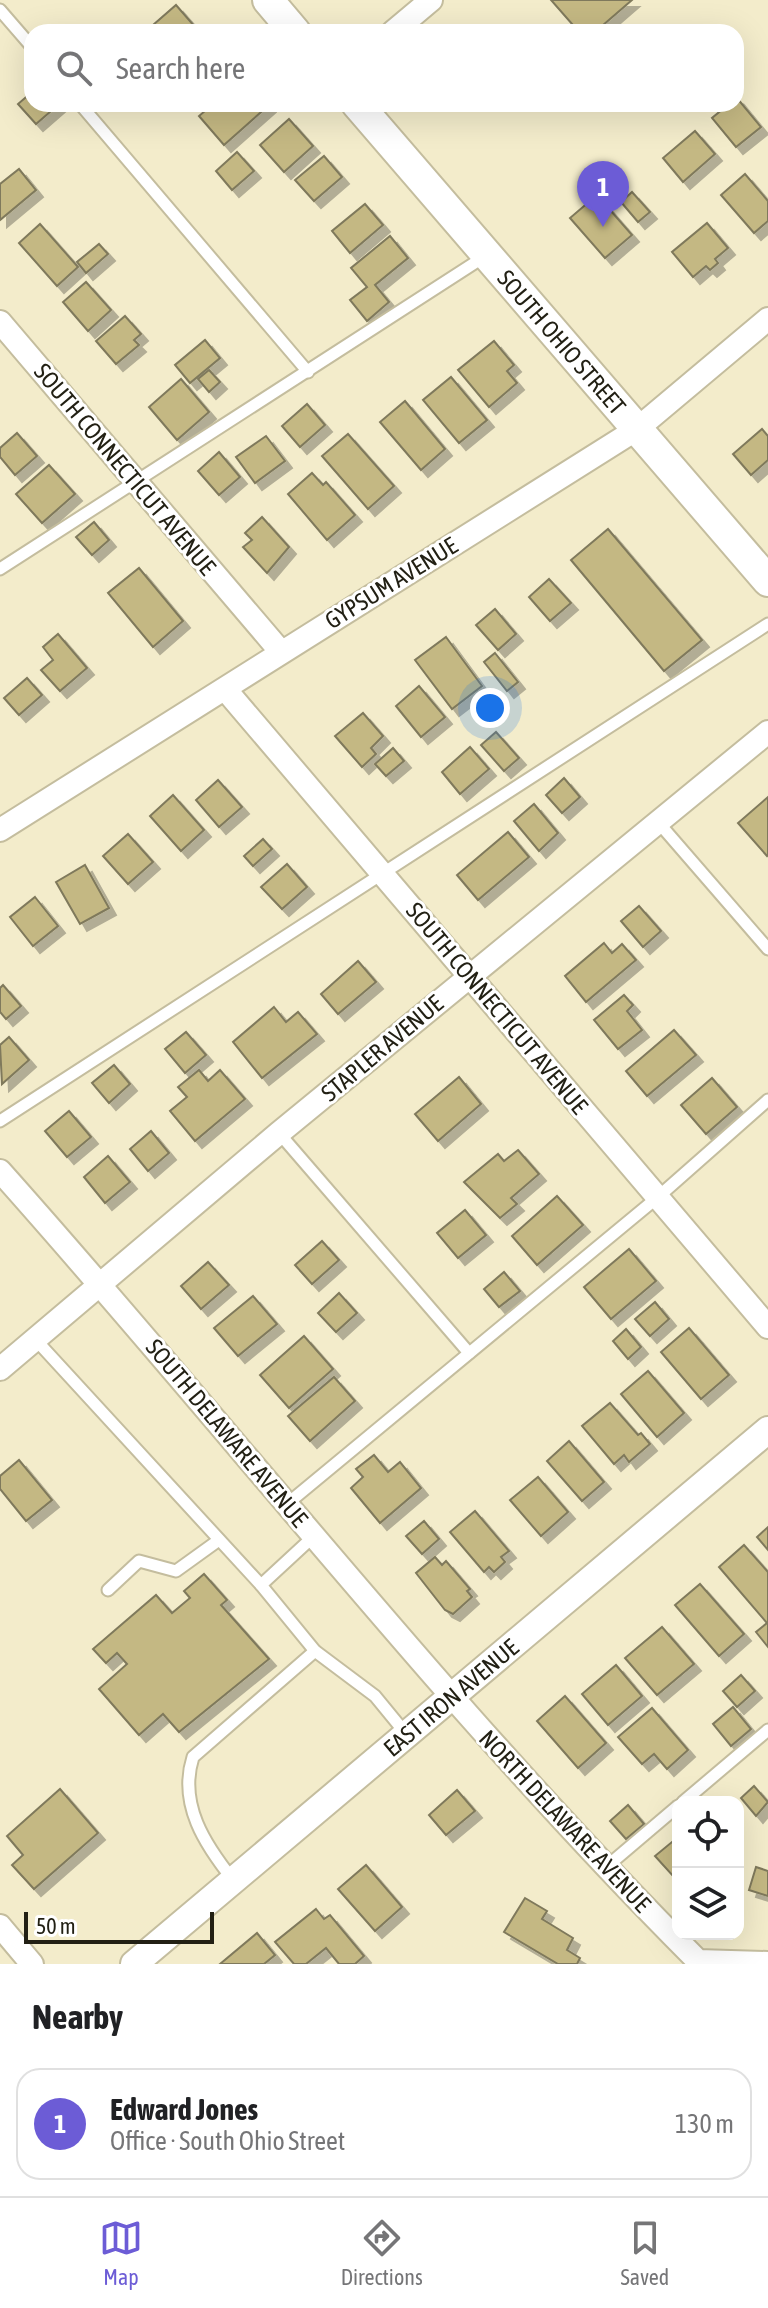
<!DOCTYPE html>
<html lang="en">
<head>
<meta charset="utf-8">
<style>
	:root { --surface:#fff; --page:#f2f2f2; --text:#202124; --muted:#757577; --line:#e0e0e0; --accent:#6c5cd6 }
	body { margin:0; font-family:"Asap Condensed",sans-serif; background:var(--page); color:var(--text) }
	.controls { position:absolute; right:24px; bottom:24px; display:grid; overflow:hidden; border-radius:16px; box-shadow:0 8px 32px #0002 }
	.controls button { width:72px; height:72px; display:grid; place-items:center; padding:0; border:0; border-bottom:2px solid var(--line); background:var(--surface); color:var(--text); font:40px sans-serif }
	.scale { position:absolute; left:24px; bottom:20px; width:190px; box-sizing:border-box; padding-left:8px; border:4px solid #222014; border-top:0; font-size:22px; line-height:28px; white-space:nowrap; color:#222014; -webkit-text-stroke:6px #fff; paint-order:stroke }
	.you { position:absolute; left:490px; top:708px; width:28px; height:28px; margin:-20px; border:6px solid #fff; border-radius:50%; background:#1a73e8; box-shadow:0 0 0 12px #1a73e833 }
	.badge { display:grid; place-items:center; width:52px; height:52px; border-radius:50%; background:var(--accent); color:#fff; font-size:26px; font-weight:700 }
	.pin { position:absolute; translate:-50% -66px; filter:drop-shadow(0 2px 4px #0008) }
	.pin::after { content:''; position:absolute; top:42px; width:28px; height:24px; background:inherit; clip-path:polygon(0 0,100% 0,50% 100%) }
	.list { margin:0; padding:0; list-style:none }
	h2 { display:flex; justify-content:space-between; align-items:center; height:104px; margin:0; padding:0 32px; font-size:34px }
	h2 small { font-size:26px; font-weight:400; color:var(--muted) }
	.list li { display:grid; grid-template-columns:52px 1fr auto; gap:24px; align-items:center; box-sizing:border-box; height:112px; margin:0 16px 16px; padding:0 16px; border:2px solid var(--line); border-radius:24px }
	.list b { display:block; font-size:30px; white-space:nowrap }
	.list p { margin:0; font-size:26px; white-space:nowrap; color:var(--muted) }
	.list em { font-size:26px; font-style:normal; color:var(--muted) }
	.icon { flex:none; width:44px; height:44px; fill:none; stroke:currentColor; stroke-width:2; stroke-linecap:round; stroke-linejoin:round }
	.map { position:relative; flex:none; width:768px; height:1964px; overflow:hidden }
	.search { position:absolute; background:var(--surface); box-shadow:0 8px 32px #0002; left:24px; right:24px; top:24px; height:88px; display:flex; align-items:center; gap:20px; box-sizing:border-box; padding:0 28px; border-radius:24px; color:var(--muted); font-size:30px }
	.sheet { height:232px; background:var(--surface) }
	nav { display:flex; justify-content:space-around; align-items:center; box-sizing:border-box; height:112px; border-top:2px solid var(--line); background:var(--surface); font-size:22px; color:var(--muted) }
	nav a { display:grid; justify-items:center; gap:4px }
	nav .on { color:var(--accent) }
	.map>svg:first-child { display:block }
</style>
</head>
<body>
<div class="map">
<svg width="768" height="1964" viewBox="0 0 768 1964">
	<defs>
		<filter id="shadow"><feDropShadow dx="7" dy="7" stdDeviation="0" flood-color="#0004"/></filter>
	</defs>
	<rect width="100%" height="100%" fill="#f3eccb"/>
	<g fill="#c4b883" stroke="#7f795b" stroke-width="2" filter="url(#shadow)">
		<polygon points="551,0 632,0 595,32 579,32"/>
		<polygon points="176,5 196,28 192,32 145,32"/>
		<polygon points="32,92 32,104 58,105 36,124 18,104"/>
		<polygon points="737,98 761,127 736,147 712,118 729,104 736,104"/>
		<polygon points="213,104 269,104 269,105 224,145 199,116"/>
		<polygon points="289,119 313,146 284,172 260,145"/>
		<polygon points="695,131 715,154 683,182 663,158"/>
		<polygon points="237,152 254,171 232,190 216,171"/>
		<polygon points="324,156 342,177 314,201 295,180"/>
		<polygon points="19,169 36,190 0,220 0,184"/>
		<polygon points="745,174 768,201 768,221 754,233 721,195"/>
		<polygon points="632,192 650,212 638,222 621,202"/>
		<polygon points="597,195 632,235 605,258 570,218"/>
		<polygon points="365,204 383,225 350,253 332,231"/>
		<polygon points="707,223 728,248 715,259 718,263 710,270 706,266 693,277 672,252"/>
		<polygon points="40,224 78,267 57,286 19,243"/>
		<polygon points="390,236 408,258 375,285 389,302 367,321 350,300 367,287 351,268"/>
		<polygon points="99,244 108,254 86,273 77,262"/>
		<polygon points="86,282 111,310 88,331 63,302"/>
		<polygon points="125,316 141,334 134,340 139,345 116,364 96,341"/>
		<polygon points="205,340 220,358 190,383 175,365"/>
		<polygon points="494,341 514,365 507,371 517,383 489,407 458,370"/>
		<polygon points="209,370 220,382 209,392 198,379"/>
		<polygon points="451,377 487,420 459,443 423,400"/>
		<polygon points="181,379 209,412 177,440 149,407"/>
		<polygon points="405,401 445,449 421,470 380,422"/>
		<polygon points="307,404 325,425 300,447 282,426"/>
		<polygon points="762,429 768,436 768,460 751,475 733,454"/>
		<polygon points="17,433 37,456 15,475 0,457 0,448"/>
		<polygon points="348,434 394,486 368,509 322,456"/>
		<polygon points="266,436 285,461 255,483 236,457"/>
		<polygon points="219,452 240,477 219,495 198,471"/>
		<polygon points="49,465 75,494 42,523 16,494"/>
		<polygon points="312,473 323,485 326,482 355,515 327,540 288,494"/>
		<polygon points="262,517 289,547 267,573 243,547 252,540 245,533"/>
		<polygon points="94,522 109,540 92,555 76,537"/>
		<polygon points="608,529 702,640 664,671 571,560"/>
		<polygon points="139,568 183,621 153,647 108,593"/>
		<polygon points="549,579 571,603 550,621 529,597"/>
		<polygon points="495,609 516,634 498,650 476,625"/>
		<polygon points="58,634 87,668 60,691 41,670 53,660 43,647"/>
		<polygon points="446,637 482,686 452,709 415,660"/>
		<polygon points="495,653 518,682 507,691 484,662"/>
		<polygon points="27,678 42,695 19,715 4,698"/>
		<polygon points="419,686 445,717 421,737 396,706"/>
		<polygon points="363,713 383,736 371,748 376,754 362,767 335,736"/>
		<polygon points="496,732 519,758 504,771 481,745"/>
		<polygon points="470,747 489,769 460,794 442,772"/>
		<polygon points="393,748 404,761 386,776 375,764"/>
		<polygon points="564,778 580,797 562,813 546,795"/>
		<polygon points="218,780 242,807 219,827 196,800"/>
		<polygon points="173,795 204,830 181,851 150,816"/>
		<polygon points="768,797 768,855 767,856 738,823"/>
		<polygon points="534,804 558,833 539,851 514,821"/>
		<polygon points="508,832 529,857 478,900 457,875"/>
		<polygon points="128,834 153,862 128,884 103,856"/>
		<polygon points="263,839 272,849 253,866 244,856"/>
		<polygon points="287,864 307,887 282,909 261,887"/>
		<polygon points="85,865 109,908 80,924 56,882"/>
		<polygon points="35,897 58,926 33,946 10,917"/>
		<polygon points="639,906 661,931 643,947 621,921"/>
		<polygon points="604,943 612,953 622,944 636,960 586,1002 565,976"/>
		<polygon points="358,961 376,982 338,1014 321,994"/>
		<polygon points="3,985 21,1006 6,1019 0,1012 0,988"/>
		<polygon points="624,995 633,1005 627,1011 642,1030 618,1049 594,1020"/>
		<polygon points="274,1007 286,1022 298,1012 317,1034 262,1078 233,1042"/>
		<polygon points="674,1030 696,1055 647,1096 626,1071"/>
		<polygon points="186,1032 206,1055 185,1073 165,1049"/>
		<polygon points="9,1037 29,1060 2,1084 0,1045"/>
		<polygon points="114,1065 130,1084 109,1103 92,1083"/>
		<polygon points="199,1070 208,1081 220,1070 245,1099 195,1141 170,1111 187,1097 178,1087"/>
		<polygon points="459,1077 481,1104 438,1141 415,1114"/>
		<polygon points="712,1078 737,1107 706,1134 681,1105"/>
		<polygon points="69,1111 91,1137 67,1157 45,1131"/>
		<polygon points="151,1131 169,1153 148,1171 130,1149"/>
		<polygon points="518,1150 539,1174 511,1198 517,1204 500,1218 464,1182 498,1154 504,1161"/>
		<polygon points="108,1156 130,1182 105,1203 84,1177"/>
		<polygon points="557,1196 583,1225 537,1265 512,1236"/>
		<polygon points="465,1210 486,1235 458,1258 437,1233"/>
		<polygon points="322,1241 339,1260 312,1284 295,1265"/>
		<polygon points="629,1249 656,1281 611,1319 584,1287"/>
		<polygon points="208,1262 229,1285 201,1309 181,1286"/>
		<polygon points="504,1272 520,1291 499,1307 484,1289"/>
		<polygon points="339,1293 357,1313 336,1332 318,1313"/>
		<polygon points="253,1296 277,1324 238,1356 214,1328"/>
		<polygon points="655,1302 669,1319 650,1336 635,1319"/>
		<polygon points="689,1328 729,1375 701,1399 661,1352"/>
		<polygon points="626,1329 641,1347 628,1359 613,1341"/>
		<polygon points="304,1336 333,1369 289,1408 260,1375"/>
		<polygon points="648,1371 684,1413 657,1437 621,1394"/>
		<polygon points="334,1377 355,1401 310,1441 288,1416"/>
		<polygon points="610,1403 638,1435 641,1433 650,1444 629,1462 624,1455 614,1464 582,1426"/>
		<polygon points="569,1441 604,1482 582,1501 547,1461"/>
		<polygon points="374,1455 388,1472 400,1462 421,1488 380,1523 351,1488 363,1477 356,1469"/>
		<polygon points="19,1460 52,1500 26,1521 0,1489 0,1476"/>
		<polygon points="538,1477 568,1512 541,1536 510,1500"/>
		<polygon points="475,1511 509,1551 501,1557 505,1562 494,1572 489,1567 484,1572 450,1532"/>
		<polygon points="424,1521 439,1539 422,1554 406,1536"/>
		<polygon points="768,1527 768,1550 757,1537"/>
		<polygon points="744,1545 768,1572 768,1647 756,1632 767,1623 719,1567"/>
		<polygon points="435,1557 442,1565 446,1561 470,1589 467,1591 472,1597 453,1614 445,1610 416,1573"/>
		<polygon points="204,1574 227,1600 221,1605 269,1659 179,1732 163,1714 139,1735 99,1689 127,1664 117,1653 106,1663 93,1649 156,1595 172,1613 190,1598 184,1591"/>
		<polygon points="700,1584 744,1634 719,1656 675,1605"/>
		<polygon points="662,1627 694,1664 657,1695 625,1658"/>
		<polygon points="616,1665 642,1696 608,1725 582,1694"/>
		<polygon points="741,1675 755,1691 737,1707 723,1691"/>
		<polygon points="565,1696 606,1743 578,1768 537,1721"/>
		<polygon points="733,1707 751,1729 731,1746 713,1724"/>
		<polygon points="652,1708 688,1750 667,1769 654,1754 642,1764 618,1737"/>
		<polygon points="754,1786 768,1802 756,1816 741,1798"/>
		<polygon points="60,1789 98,1833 34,1889 12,1865 23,1855 7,1836"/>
		<polygon points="457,1790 475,1811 446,1835 429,1815"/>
		<polygon points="628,1805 644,1824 626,1839 610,1821"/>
		<polygon points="678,1837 678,1872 673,1876 655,1856"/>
		<polygon points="366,1865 402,1907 375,1931 338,1889"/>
		<polygon points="756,1867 768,1871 768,1896 749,1890"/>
		<polygon points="525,1898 547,1911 542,1919 573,1938 567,1950 580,1958 577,1964 558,1964 504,1932"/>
		<polygon points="316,1909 324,1919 330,1915 364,1956 355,1964 339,1964 326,1948 306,1964 294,1964 275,1942"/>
		<polygon points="257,1933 275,1955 264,1964 220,1964"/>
	</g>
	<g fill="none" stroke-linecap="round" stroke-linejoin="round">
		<defs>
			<g id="service">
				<polyline points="0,10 32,47"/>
				<polyline points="80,104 308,372"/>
				<polyline points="0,569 487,255"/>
				<polyline points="658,822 768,949"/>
				<polyline points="0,1121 768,624"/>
				<polyline points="279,1133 469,1353"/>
				<polyline points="35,1339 261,1585"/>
				<polyline points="287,1504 658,1197 768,1100"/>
				<polyline points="314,1536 261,1585 315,1651 375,1696 407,1735"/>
				<polyline points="108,1590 139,1561 176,1571 219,1540"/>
				<polyline points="683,1802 768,1730"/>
				<polyline points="605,1868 678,1806"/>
				<path d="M234,1881C205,1845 178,1804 193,1757L315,1651"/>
			</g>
			<g id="minor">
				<polyline points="393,32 431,0"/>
				<polyline points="0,322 281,652"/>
				<polyline points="225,689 768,1327"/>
				<polyline points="0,830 637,429 768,319"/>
				<path d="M0,1171C234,1433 449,1712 698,1961L768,1963"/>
				<polyline points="0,1369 279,1133 768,732"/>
				<polyline points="0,1926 32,1964"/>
			</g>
			<g id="tertiary">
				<path id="s1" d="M134,1964L768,1430"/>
			</g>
			<g id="secondary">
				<polyline points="268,0 295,32"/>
				<path id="s2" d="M357,104L768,581"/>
			</g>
		</defs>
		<use href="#service" stroke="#c4bd9e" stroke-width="15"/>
		<use href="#minor" stroke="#c4bd9e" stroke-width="26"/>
		<use href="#tertiary" stroke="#c4bd9e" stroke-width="30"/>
		<use href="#secondary" stroke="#c4bd9e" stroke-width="34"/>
		<use href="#service" stroke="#fff" stroke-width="11"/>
		<use href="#minor" stroke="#fff" stroke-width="22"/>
		<use href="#tertiary" stroke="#fff" stroke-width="26"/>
		<use href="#secondary" stroke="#fff" stroke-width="30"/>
	</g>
	<g text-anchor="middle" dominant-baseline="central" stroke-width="6" stroke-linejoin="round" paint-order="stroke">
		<g font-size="24" fill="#222014" stroke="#fff">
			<text stroke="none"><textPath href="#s2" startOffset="314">SOUTH OHIO STREET</textPath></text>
			<text transform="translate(125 469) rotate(50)">SOUTH CONNECTICUT AVENUE</text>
			<text transform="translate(391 583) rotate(-32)">GYPSUM AVENUE</text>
			<text transform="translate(497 1008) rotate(50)">SOUTH CONNECTICUT AVENUE</text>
			<text transform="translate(382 1048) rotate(-40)">STAPLER AVENUE</text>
			<text transform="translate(227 1433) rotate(50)">SOUTH DELAWARE AVENUE</text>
			<text stroke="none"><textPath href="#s1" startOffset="414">EAST IRON AVENUE</textPath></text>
			<text transform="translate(565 1821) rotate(47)">NORTH DELAWARE AVENUE</text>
		</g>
	</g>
</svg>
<div class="controls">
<button><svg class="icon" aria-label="locate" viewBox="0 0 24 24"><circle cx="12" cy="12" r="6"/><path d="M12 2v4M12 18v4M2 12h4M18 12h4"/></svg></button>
<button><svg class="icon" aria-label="layers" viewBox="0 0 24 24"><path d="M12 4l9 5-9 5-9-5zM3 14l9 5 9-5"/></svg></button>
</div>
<div class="scale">50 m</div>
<div class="you"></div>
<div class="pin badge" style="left:603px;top:227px">1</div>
<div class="search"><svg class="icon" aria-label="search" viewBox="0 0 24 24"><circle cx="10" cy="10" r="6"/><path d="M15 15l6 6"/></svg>Search here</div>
</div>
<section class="sheet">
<h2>Nearby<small></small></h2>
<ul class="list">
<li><span class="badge">1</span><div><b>Edward Jones</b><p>Office · South Ohio Street</p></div><em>130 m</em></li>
</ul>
</section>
<nav>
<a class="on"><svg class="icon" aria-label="map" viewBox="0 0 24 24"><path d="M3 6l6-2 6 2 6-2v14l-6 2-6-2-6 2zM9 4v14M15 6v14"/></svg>Map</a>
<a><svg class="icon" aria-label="directions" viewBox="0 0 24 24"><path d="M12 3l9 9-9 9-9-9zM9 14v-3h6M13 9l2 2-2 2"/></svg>Directions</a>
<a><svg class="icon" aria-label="saved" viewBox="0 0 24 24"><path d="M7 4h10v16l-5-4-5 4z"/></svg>Saved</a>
</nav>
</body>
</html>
